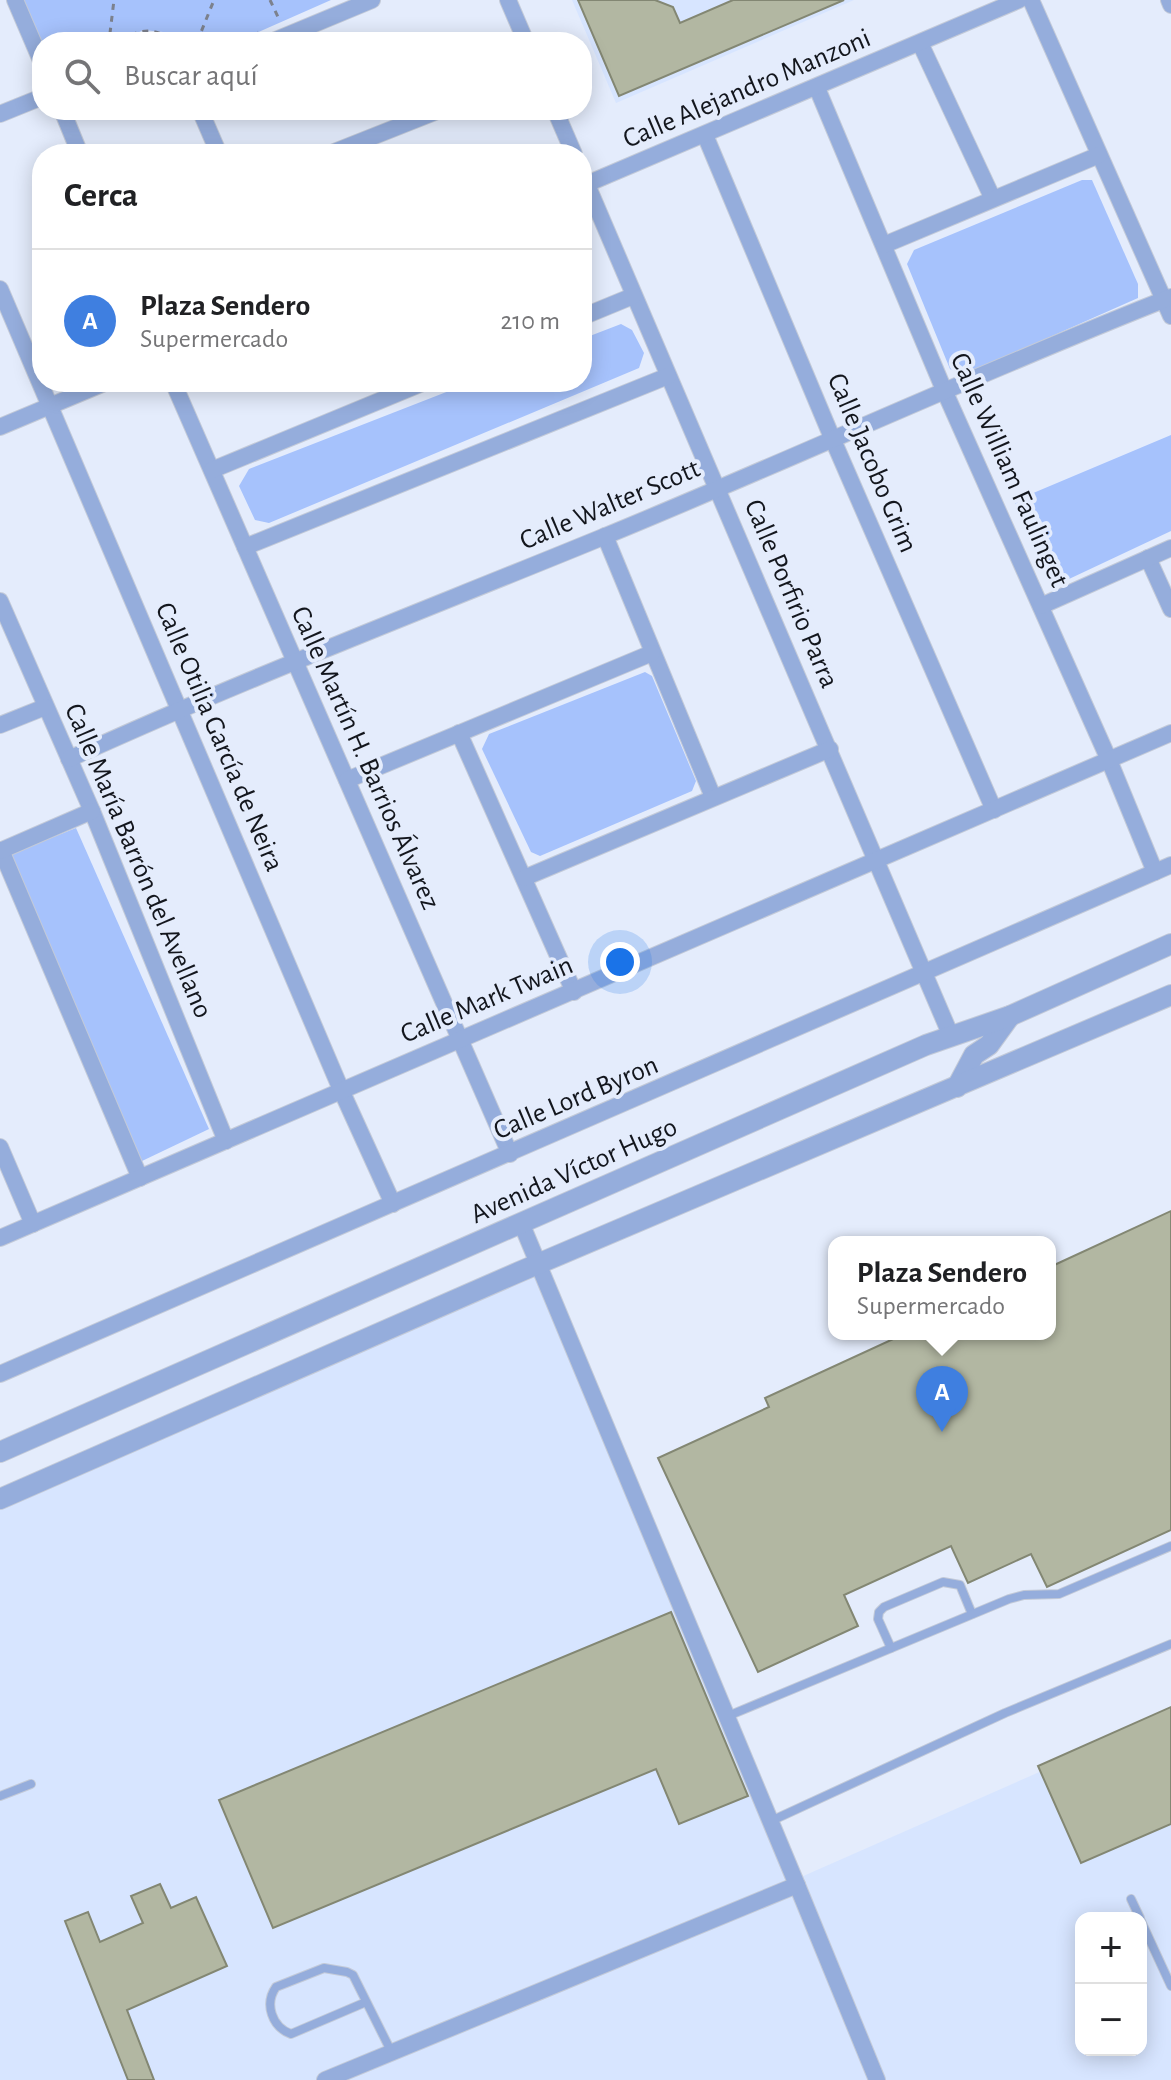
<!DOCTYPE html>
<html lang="es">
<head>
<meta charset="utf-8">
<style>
	:root { --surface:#fff; --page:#f6f6f6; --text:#202124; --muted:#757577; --line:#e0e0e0; --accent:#ea580c }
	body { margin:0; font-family:"Alegreya Sans",sans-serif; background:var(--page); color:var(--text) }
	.controls { position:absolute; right:24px; bottom:24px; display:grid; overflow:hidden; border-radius:16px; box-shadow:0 4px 20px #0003 }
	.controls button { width:72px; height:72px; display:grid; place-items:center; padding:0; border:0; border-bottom:2px solid var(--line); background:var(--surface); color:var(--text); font:40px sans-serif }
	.you { position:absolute; left:620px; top:962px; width:28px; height:28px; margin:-20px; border:6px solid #fff; border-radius:50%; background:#1a73e8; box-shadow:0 0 0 12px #1a73e833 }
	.badge { display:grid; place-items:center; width:52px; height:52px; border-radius:50%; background:var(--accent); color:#fff; font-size:26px; font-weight:700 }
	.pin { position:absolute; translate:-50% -66px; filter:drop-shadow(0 2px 4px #0008) }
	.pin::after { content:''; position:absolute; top:42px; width:28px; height:24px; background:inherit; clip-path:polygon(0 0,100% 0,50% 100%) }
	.popup { position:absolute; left:828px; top:1236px; width:228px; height:104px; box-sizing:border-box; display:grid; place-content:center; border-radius:16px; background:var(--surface); filter:drop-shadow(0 2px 6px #0005); font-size:26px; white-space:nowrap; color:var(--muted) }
	.popup b { font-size:30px; color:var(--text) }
	.popup::after { content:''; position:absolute; left:50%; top:100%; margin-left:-16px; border:16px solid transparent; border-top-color:var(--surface) }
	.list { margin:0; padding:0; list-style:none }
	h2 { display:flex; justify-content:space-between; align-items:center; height:104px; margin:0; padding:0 32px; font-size:34px }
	h2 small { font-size:26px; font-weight:400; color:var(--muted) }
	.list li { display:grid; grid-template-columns:52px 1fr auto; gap:24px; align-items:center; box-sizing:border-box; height:144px; padding:0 32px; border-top:2px solid var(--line) }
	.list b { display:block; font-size:30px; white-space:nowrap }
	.list p { margin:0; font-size:26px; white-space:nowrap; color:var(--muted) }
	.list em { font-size:26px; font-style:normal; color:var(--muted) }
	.icon { flex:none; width:44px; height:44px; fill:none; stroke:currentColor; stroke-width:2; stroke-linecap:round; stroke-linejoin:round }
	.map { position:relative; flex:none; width:1171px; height:2080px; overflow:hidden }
	.search { position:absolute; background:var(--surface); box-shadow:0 4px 20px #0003; left:32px; top:32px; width:560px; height:88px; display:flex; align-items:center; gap:20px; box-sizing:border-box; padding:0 28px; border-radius:32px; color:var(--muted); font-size:30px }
	.panel { position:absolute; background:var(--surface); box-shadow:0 4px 20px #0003; left:32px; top:144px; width:560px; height:248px; border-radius:32px }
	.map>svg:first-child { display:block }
</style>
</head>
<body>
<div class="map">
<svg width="1171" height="2080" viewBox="0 0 1171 2080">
	<rect width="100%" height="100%" fill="#e4ecfc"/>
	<g fill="#d7e5ff" fill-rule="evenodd">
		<polygon points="572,0 854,0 616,103"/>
		<path d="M529,1264L792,1881L1171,1714V2080H0V1498ZM1081,1918H1141V2050H1081Z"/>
	</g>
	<g fill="#a6c2fc">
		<polygon points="23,0 331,0 236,42 173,42 163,32 143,30 121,42 42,42 42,46"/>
		<polygon points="1082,180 1092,180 1138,284 1138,298 962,376 950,369 907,264 914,250"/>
		<polygon points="621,324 632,330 644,353 639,368 269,523 255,520 239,486 249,469 472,382 582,382 582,339"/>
		<polygon points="1171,435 1171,531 1052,587 1014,501"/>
		<polygon points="645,672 652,676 696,781 692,791 540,856 531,852 482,749 489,734"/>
		<polygon points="76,828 209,1129 142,1161 8,855"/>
	</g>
	<g fill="#b2b7a2" stroke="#838773" stroke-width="2">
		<polygon points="578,0 655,0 673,7 680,23 733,0 844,0 619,96"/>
		<polygon points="1171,1211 1171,1530 1047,1587 1031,1554 968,1583 951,1546 844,1595 858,1626 758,1672 658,1458 769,1407 765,1398 904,1334 1050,1334 1050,1267"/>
		<polygon points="671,1612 748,1796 679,1824 656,1769 273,1928 219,1800"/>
		<polygon points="1171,1707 1171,1824 1081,1863 1038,1766"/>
		<polygon points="160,1884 171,1908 196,1897 227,1966 127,2010 154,2080 128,2080 65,1921 88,1912 100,1942 143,1923 131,1896"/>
	</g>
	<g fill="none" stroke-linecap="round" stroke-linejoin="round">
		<defs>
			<g id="service">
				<polyline points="891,1648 878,1619 879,1612 884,1607 943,1582 960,1585 972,1614"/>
				<polyline points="728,1716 1009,1599 1024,1595 1059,1594 1171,1546"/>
				<polyline points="0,1796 31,1784"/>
				<polyline points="771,1821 1005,1713 1171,1644"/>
				<polyline points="1131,1899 1140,1918"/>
				<polyline points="1141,1921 1171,1986"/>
				<path d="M366,2002L291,2034C272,2027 264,2004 276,1987L324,1968L347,1972L353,1975L391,2051"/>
			</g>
			<g id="minor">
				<polyline points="15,0 42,63"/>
				<polyline points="508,0 526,42"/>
				<polyline points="1031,0 1171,316"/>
				<polyline points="1169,0 1171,5"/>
				<polyline points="271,42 372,0"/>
				<polyline points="920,43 992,197"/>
				<polyline points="817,88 944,390 1109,760 1155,872"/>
				<polyline points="62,110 80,154"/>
				<polyline points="200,110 219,154"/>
				<polyline points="555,110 574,154"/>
				<polyline points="0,114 42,97"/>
				<polyline points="705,135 833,440 994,810"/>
				<polyline points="329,154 440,110"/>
				<polyline points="582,173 951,1036"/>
				<polyline points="582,186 1019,0"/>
				<polyline points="884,245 1099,155"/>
				<polyline points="0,289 342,1092 393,1204"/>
				<polyline points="582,317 633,296"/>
				<polyline points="173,382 510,1154"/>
				<polyline points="0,427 107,382"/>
				<polyline points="212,470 425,382"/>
				<polyline points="605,536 713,797"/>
				<polyline points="245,547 668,376"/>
				<polyline points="1148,558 1171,609"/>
				<polyline points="0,601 92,811 226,1141"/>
				<polyline points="1041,606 1171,548"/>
				<polyline points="0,725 45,707"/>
				<polyline points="459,733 574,992"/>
				<path d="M69,759C244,679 425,610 603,537C793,459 980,372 1171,297"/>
				<polyline points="347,780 652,653"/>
				<polyline points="1,850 140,1178"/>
				<polyline points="0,851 92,811"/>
				<polyline points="524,878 830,749"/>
				<polyline points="0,1147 33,1224"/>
				<polyline points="0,1238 1171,733"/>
				<polyline points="0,1374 1171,865"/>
				<polyline points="797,1885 877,2080"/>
				<polyline points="325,2080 797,1885 522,1225"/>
			</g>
			<g id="tertiary">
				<polyline points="957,1087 974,1055 989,1045 1010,1016"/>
				<polyline points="0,1452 926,1045 1010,1016 1171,944"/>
				<polyline points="0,1499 519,1272 1171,995"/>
			</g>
		</defs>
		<use href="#service" stroke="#c3cad8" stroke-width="10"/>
		<use href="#minor" stroke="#c3cad8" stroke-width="18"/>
		<use href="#tertiary" stroke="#c3cad8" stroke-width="22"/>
		<g stroke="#7c818d" stroke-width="3" stroke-dasharray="6 6" stroke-linecap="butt">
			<polyline points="270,0 279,19"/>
			<polyline points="87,42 110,33 114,0"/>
			<path d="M121,42C138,28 157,27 173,42"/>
			<polyline points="197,42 214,0"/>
			<polyline points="236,42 258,32"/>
		</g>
		<use href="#service" stroke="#95addc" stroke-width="8"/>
		<use href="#minor" stroke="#95addc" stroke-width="16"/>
		<use href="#tertiary" stroke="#95addc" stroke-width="20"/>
	</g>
	<g text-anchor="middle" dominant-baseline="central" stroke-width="8" stroke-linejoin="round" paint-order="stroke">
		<g font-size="28" fill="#13161d" stroke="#e4ecfc">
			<text transform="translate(747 89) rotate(-23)">Calle Alejandro Manzoni</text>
			<text transform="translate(872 463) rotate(67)">Calle Jacobo Grim</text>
			<text transform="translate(1009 470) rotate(66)">Calle William Faulinget</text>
			<text transform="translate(610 505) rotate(-23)">Calle Walter Scott</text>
			<text transform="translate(791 594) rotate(67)">Calle Porfirio Parra</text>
			<text transform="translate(219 737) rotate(67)">Calle Otilia García de Neira</text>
			<text transform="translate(365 758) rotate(66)">Calle Martín H. Barrios Álvarez</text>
			<text transform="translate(138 861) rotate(67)">Calle María Barrón del Avellano</text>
			<text transform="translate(487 1000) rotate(-23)">Calle Mark Twain</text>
			<text transform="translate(576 1098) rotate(-23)">Calle Lord Byron</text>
			<text transform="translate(574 1171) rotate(-24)">Avenida Víctor Hugo</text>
		</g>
	</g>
</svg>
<div class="controls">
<button>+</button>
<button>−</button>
</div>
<div class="you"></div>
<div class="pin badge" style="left:942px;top:1432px;background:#3f7fe0">A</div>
<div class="popup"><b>Plaza Sendero</b>Supermercado</div>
<div class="search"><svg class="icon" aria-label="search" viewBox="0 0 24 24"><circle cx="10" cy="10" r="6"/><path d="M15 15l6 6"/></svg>Buscar aquí</div>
<section class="panel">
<h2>Cerca<small></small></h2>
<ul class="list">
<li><span class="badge" style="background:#3f7fe0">A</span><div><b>Plaza Sendero</b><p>Supermercado</p></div><em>210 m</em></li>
</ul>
</section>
</div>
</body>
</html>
